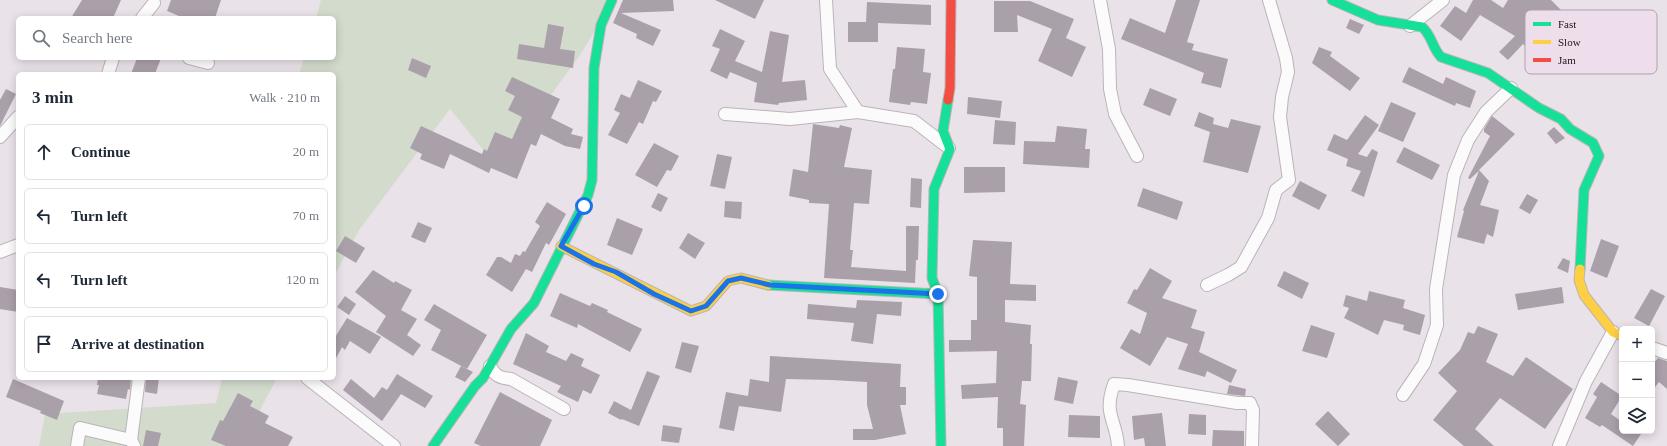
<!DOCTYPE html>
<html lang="en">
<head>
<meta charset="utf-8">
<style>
	:root { --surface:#fff; --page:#f2f2f3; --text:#1f2937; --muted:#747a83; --line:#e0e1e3 }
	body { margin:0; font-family:"Times New Roman",serif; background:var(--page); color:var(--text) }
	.controls { position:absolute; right:12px; bottom:12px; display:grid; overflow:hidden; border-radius:6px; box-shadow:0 2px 10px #0003 }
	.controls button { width:36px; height:36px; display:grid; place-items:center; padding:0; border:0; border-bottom:1px solid var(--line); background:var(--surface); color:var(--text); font:20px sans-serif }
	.stop { position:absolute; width:12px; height:12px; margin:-9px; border:3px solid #1a73e8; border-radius:50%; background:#fff }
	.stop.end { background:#1a73e8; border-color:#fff; box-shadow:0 1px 4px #0008 }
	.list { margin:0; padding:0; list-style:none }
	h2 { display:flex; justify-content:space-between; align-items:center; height:52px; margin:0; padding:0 16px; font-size:17px }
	h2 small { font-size:13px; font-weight:400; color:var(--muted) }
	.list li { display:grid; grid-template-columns:26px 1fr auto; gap:12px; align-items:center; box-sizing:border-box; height:56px; margin:0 8px 8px; padding:0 8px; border:1px solid var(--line); border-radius:6px }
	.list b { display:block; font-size:15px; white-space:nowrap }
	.list em { font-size:13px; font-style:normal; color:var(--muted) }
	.icon { flex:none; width:22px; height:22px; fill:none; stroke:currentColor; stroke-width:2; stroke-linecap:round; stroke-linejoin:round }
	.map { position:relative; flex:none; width:1667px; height:446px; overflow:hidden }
	.search { position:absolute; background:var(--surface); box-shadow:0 2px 10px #0003; left:16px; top:16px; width:320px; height:44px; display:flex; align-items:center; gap:10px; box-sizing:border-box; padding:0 14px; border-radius:6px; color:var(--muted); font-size:15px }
	.panel { position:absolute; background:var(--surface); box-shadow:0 2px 10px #0003; left:16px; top:72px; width:320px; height:308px; border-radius:6px }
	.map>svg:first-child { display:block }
</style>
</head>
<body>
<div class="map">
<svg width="1667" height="446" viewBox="0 0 1667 446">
	<rect width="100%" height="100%" fill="#eae2e9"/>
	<g fill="#d3dbcd">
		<polygon points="321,0 614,0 580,55 498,168 450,109 359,230 334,276 334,74 299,74 304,58 334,58 334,18 316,18"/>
		<polygon points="222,378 277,378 262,406 245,446 39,446 45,414 216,403"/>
	</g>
	<g fill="#aaa0aa">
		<polygon points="82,0 121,0 113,18 71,18"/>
		<polygon points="171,0 221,0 215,18 184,18 167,11"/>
		<polygon points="623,0 673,0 674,11 621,13 661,30 653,46 636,38 637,34 613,23"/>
		<polygon points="715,0 764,0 755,19"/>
		<polygon points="1176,0 1200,0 1187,42 1194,44 1192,50 1228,59 1221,88 1201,83 1204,73 1121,39 1130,18 1165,33"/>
		<polygon points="1473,0 1491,0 1503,8 1508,0 1551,0 1571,20 1555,36 1562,41 1543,62 1523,44 1508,60 1499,52 1515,36 1480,15 1461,41 1440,26 1455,6 1466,13"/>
		<polygon points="994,1 1030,1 1074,19 1066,38 1086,47 1072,77 1038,61 1052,29 1017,15 1018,32 994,32"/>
		<polygon points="867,2 931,5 931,25 878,23 878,42 848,42 848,22 866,22"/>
		<polygon points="1350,19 1364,25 1359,34 1346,28"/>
		<polygon points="548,24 564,27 560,49 575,51 573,68 517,59 519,44 544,48"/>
		<polygon points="720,29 745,41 735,61 762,72 770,31 789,35 782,82 805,80 807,100 779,103 778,105 754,102 757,83 730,72 727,79 710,71 720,49 712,46"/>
		<polygon points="897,47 925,49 923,72 931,73 927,104 911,102 910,105 889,102 893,69 895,69"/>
		<polygon points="1319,47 1332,52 1330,56 1360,78 1350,91 1312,63"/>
		<polygon points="137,58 161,58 155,74 131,74"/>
		<polygon points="412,58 431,66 426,78 408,70"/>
		<polygon points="1409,67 1443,84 1446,77 1476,91 1470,108 1456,103 1455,106 1402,82"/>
		<polygon points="512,77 560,99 551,118 573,129 571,134 583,137 580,149 565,146 541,134 536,146 531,144 517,179 491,168 489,173 450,154 444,169 420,159 422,154 410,148 421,126 482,154 484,149 487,151 495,132 512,139 522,117 508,110 515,96 505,91"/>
		<polygon points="638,80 662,91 656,102 653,101 643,124 639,122 627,144 608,135 620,113 614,110 621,94 630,98"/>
		<polygon points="1150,88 1177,99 1170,116 1143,105"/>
		<polygon points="6,89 16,94 0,126 0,100"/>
		<polygon points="968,97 1002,101 1000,118 967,114"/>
		<polygon points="1391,102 1416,113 1403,142 1378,131"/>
		<polygon points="1199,112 1214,118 1213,124 1228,128 1231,119 1261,126 1248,173 1203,162 1210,132 1194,126"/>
		<polygon points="1365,115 1379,125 1358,154 1367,157 1372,149 1378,152 1364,197 1351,191 1361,171 1346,166 1348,159 1327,150 1334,134 1347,140"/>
		<polygon points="1492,116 1515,134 1479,170 1489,181 1480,205 1499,210 1493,237 1487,234 1484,244 1457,237 1464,211 1463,210 1479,171 1470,179 1468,178 1490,136 1484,132 1484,129"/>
		<polygon points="995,120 1016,122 1015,145 993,144"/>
		<polygon points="813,124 839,128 840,125 852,128 844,167 872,170 869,204 854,203 850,250 853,250 851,267 906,271 906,226 919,226 918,260 916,260 915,283 824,278 829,204 809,203 809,200 789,196 793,169 808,172"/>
		<polygon points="1057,126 1087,129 1085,149 1090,149 1089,168 1023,164 1024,141 1055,142"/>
		<polygon points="1554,127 1565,138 1556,144 1547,133"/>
		<polygon points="654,143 679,156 671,171 667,170 657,187 635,175"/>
		<polygon points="1404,147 1440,165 1432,180 1396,162"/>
		<polygon points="717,154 732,157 725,189 710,186"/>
		<polygon points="964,167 1005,167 1005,192 964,193"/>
		<polygon points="911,178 922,179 921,208 910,207"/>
		<polygon points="1300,181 1327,195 1319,210 1292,196"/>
		<polygon points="1143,188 1183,202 1177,220 1137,206"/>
		<polygon points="658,193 668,198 661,212 651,207"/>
		<polygon points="1527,194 1538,200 1530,214 1519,208"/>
		<polygon points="725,201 742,202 741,219 724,217"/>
		<polygon points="547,202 566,214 549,245 546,243 532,272 526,269 512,292 486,275 497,257 501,257 511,263 515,254 520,256 523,251 525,252 540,226 535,222"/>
		<polygon points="617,218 643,229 632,255 607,245"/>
		<polygon points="418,222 432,228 425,243 411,237"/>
		<polygon points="688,233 705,243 695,259 679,248"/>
		<polygon points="345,236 365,248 356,263 336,251"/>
		<polygon points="1601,239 1619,246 1607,278 1590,271"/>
		<polygon points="973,240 1012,242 1010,284 1036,285 1036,301 1005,300 1005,322 1031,325 1030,344 1032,344 1031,381 1022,381 1020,404 1026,405 1024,446 1003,446 1003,428 997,428 998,397 962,399 961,385 996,383 997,351 949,352 949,340 971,340 971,320 977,320 977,277 969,276"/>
		<polygon points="1563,258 1570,261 1568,273 1557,268"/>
		<polygon points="1150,268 1172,281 1162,298 1197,310 1191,328 1205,332 1199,352 1237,370 1231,383 1207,371 1205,377 1178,369 1188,344 1167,337 1150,366 1120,348 1131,329 1140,334 1147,313 1127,303 1134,289 1137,290"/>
		<polygon points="373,270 394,283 395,281 412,290 401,310 417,319 407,335 421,345 413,356 376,332 386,316 355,292"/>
		<polygon points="1284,271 1309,283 1302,299 1277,286"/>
		<polygon points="0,287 18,290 18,312 0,309"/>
		<polygon points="1562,287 1564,303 1518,310 1515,294"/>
		<polygon points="1651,289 1665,296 1649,326 1634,318"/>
		<polygon points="1369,291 1405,300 1403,308 1425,315 1420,335 1403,330 1404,325 1384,320 1378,335 1344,318 1349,308 1343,306 1346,295 1367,301"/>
		<polygon points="560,293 590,306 592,303 608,310 607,312 642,329 630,352 578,324 577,328 550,316"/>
		<polygon points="345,296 356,304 349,315 337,307"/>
		<polygon points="857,300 902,302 901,316 877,314 873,344 851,341 854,323 807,319 808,304 856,308"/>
		<polygon points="434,304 487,335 467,369 431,350 441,330 424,320"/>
		<polygon points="347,318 381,337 370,354 350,341 345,350 342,347 334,362 334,339"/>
		<polygon points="1311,325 1335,333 1327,358 1302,351"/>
		<polygon points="1478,326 1498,334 1486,362 1513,376 1526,357 1573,389 1545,429 1500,398 1475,429 1494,446 1464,446 1433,420 1457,391 1438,373 1460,350 1468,332 1474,334"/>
		<polygon points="526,333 549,346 546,352 566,361 571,353 584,359 581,366 600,375 591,394 583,390 578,402 557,392 561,386 513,364"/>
		<polygon points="682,342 699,346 691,373 675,368"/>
		<polygon points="770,356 901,364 900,387 906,387 906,405 900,405 906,434 875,440 853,440 853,429 873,429 867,405 867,382 831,380 786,379 781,412 739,406 734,431 719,428 726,392 748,396 750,379 769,382"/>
		<polygon points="1658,358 1667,361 1667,389 1659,382 1652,391 1652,365"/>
		<polygon points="461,366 473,372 465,382 455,377"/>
		<polygon points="647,371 660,376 639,426 622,419 621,420 608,413 614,401 631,410"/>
		<polygon points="397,374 433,396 425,408 401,394 382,421 343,390 351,379 374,398 382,387 387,390"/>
		<polygon points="1058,377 1078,381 1073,404 1054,400"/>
		<polygon points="98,378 131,378 130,390 128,389 126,399 97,394 99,385 97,385"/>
		<polygon points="146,378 159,378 157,394 145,392"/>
		<polygon points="13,379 64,401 57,420 40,413 41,411 6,397"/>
		<polygon points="1601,382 1622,396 1611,414 1622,422 1622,431 1643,431 1633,446 1602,425 1600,427 1585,418 1597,397 1593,394"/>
		<polygon points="1229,385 1246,389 1245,396 1227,394"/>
		<polygon points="500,392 552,420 540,446 481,446 474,443"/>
		<polygon points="238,393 253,401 250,406 269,416 265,423 293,437 288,446 226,446 211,440 220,420 223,421"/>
		<polygon points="1328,411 1350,434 1338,446 1315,424"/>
		<polygon points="1162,413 1166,446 1145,446 1144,438 1134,440 1132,416"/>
		<polygon points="1189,414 1206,415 1206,435 1188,434"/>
		<polygon points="1069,415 1100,416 1100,438 1068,437"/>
		<polygon points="663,425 682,428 679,443 661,441"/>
		<polygon points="146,430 161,433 158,446 143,446"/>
		<polygon points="1213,430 1244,431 1244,446 1212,446"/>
	</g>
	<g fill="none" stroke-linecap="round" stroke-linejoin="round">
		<defs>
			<g id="street">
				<polyline points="826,0 830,69 858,112"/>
				<polyline points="1100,0 1109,49 1110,89 1115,114 1137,156"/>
				<polyline points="142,18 154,3"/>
				<polyline points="1410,26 1443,0"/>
				<polyline points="189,58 208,63"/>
				<polyline points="108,74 113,58"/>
				<polyline points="725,114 790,119 858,112 914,121 949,148"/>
				<polyline points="0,137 18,117"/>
				<polyline points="0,252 18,245"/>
				<polyline points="1207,285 1228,275 1241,267 1268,218 1276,190 1289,180 1280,117 1282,97 1288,72 1286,58 1269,0"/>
				<polyline points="1652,348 1667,353"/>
				<path d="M490,366C495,376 500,378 511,379L564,409"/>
				<polyline points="307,378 394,446"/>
				<polyline points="1403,395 1424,364 1437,325 1436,289 1454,175 1468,140 1486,112 1511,88"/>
				<polyline points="131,440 139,378"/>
				<polyline points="77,446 80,428 131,440 134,446"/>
				<path d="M1118,446C1116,419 1103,415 1114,384L1128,385L1237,403H1250L1253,410L1252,446"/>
				<polyline points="1559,446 1586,381 1613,332"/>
			</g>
			<g id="fast">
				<path d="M1332,0L1378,20L1422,27C1432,35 1432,48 1441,57L1488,73L1539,108L1561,119L1570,129L1593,143L1599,156L1584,190L1580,269"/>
				<polyline points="768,285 938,294"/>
				<polyline points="433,446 475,386 483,378 511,329 534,303 588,195 592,180 594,68 601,25 612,0"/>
				<polyline points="941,446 938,294 932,278 934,189 950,149 943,131 948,100"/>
			</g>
			<g id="slow">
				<polyline points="561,246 691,311 706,306 728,281 741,278 768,285"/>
				<polyline points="1580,269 1579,280 1584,295 1613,332 1622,336"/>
			</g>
			<polyline id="jam" points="948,100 950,88 951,0"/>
		</defs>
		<use href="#street" stroke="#bab4b9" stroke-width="14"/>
		<use href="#fast" stroke="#bab4b9" stroke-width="11"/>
		<use href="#slow" stroke="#bab4b9" stroke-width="11"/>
		<use href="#jam" stroke="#bab4b9" stroke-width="11"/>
		<use href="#street" stroke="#fcfbfc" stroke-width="12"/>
		<use href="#fast" stroke="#16e098" stroke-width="9"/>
		<use href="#slow" stroke="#ffcf43" stroke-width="9"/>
		<use href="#jam" stroke="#f24e42" stroke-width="9"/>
	</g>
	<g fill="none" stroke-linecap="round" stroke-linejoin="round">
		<polyline stroke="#1a73e8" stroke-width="5" points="584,206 561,246 594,264 616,272 654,294 691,311 706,306 728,281 741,278 770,285 938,294"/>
	</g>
	<rect x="1525" y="10" width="132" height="64" rx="6" fill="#eedeec" stroke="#afa2ad" stroke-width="1"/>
	<rect x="1533" y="22" width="18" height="4" fill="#16e098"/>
	<rect x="1533" y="40" width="18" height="4" fill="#ffcf43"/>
	<rect x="1533" y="58" width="18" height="4" fill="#f24e42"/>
	<g font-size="11" fill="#1c171b">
		<text x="1558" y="28">Fast</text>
		<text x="1558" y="46">Slow</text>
		<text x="1558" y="64">Jam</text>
	</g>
</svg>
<div class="controls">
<button>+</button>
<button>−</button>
<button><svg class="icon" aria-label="layers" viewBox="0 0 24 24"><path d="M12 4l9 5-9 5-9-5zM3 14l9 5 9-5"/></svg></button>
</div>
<div class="stop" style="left:584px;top:206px"></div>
<div class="stop end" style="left:938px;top:294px"></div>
<div class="search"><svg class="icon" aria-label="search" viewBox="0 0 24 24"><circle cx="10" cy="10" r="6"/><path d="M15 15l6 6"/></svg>Search here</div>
<section class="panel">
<h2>3 min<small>Walk · 210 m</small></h2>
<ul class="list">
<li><svg class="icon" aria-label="ahead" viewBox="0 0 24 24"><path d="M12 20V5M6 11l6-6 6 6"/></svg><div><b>Continue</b></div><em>20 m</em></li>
<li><svg class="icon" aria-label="left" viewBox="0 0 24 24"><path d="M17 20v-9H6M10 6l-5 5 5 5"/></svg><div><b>Turn left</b></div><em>70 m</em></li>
<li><svg class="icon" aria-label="left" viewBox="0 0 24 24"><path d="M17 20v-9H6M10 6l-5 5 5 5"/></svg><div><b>Turn left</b></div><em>120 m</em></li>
<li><svg class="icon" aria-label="arrive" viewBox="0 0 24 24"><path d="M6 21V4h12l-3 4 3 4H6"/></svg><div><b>Arrive at destination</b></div></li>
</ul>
</section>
</div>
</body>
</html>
